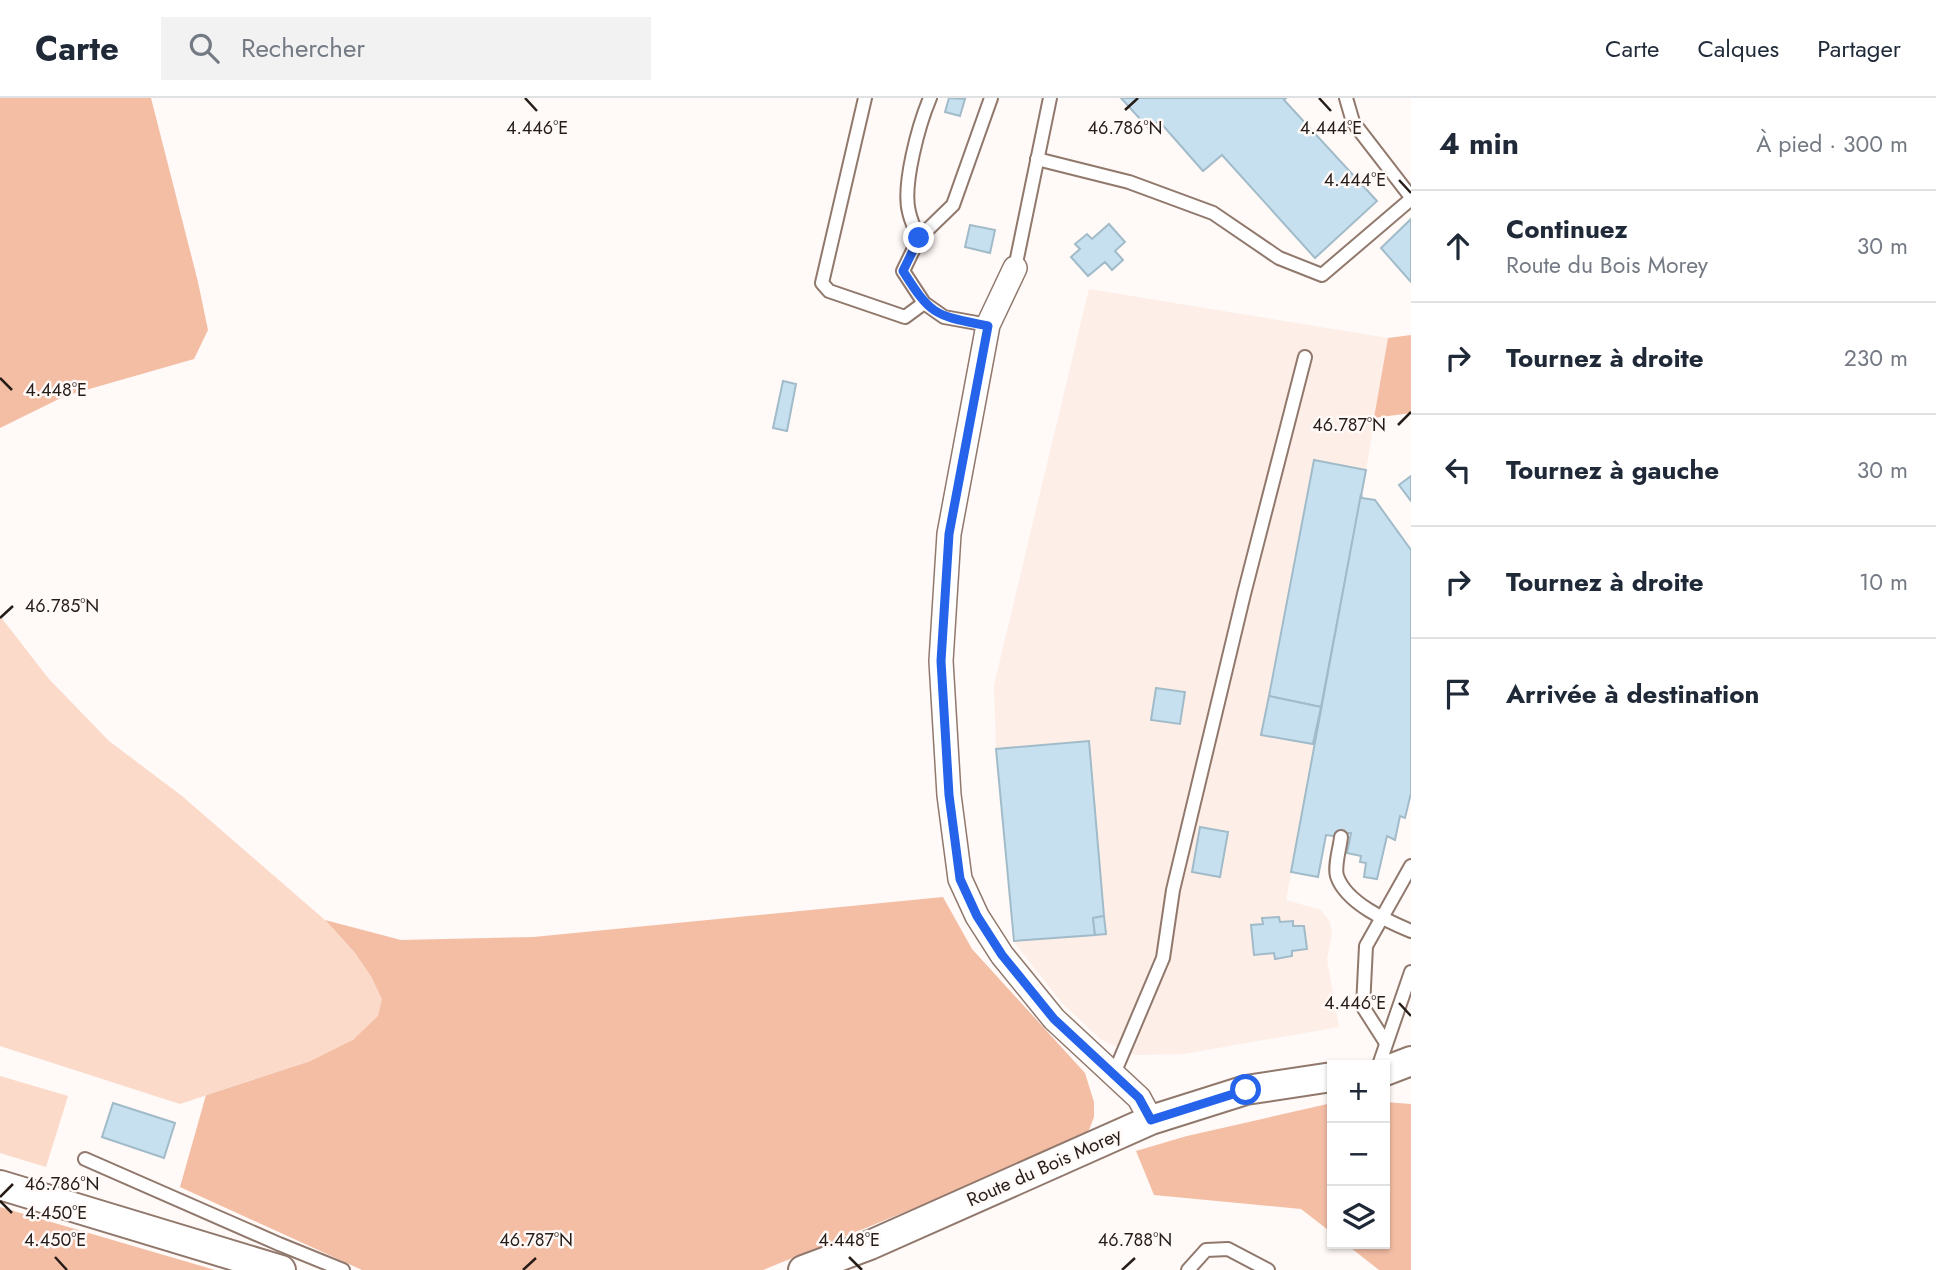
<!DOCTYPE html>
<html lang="fr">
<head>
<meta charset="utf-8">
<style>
	:root { --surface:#fff; --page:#f2f2f3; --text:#1f2937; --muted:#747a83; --line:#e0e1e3 }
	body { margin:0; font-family:Jost,sans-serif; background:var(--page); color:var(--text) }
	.controls { position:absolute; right:21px; bottom:21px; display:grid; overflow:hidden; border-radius:0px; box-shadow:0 2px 5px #0004 }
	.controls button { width:63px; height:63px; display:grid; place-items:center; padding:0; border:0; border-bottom:2px solid var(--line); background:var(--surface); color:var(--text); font:35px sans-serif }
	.stop { position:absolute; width:21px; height:21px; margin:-16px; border:5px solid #2563eb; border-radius:50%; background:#fff }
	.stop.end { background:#2563eb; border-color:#fff; box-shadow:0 2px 7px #0008 }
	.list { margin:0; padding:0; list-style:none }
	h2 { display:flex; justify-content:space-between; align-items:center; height:91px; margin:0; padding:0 28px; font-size:30px }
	h2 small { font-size:23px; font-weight:400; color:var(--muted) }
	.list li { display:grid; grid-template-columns:46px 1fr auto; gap:21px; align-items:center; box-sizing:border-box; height:112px; padding:0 28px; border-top:2px solid var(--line) }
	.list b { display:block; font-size:26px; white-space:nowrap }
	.list p { margin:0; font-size:23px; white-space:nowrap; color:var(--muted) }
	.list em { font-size:23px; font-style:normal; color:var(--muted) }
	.icon { flex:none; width:38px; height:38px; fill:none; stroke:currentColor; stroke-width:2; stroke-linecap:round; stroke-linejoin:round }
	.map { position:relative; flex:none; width:1411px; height:1172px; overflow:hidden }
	header { display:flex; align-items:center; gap:42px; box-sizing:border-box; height:98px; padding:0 35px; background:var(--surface); border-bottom:2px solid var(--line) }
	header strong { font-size:33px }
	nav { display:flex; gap:38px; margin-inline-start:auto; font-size:24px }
	.search { width:490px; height:63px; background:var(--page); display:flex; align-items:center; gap:18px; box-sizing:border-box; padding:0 24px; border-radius:0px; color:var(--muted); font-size:26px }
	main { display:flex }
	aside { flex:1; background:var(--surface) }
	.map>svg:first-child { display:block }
</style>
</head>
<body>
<header>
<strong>Carte</strong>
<div class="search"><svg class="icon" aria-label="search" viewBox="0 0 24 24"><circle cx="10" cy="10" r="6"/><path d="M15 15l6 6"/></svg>Rechercher</div>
<nav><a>Carte</a><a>Calques</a><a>Partager</a></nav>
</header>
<main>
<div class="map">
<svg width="1411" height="1172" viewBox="0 0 1411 1172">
	<rect width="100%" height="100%" fill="#fff9f7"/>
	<polygon fill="#fdeee7" points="1089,191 1388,240 1366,372 1286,802 1321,812 1330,824 1332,836 1327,861 1339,929 1183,956 1135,957 1100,941 1062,905 1014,844 996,651 994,587"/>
	<g fill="#f4bea5">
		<polygon points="0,0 151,0 198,184 208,232 194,261 65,298 0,330"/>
		<polygon points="1411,237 1411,315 1374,320 1388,240"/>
		<polygon points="943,799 972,851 1085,975 1094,1004 1094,1019 1089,1032 1074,1045 763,1172 362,1172 180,1089 206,997 310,963 354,941 372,880 354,854 325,822 401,842 533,839"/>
		<polygon points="1385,1004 1411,1006 1411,1172 1379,1172 1346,1146 1385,1146"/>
		<polygon points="1332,1005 1332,1135 1301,1111 1154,1097 1136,1053 1187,1038"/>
		<polygon points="0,1109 215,1172 0,1172"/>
	</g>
	<g fill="#fbdaca">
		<polygon points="0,518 49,581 109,643 182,698 325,822 354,854 372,880 382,901 378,918 354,941 310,963 180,1006 0,948"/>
		<polygon points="0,978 68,998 46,1069 0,1055"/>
	</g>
	<g fill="#c6e0f0" stroke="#a1bbc9" stroke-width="2">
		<polygon points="949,0 965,1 960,18 945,14"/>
		<polygon points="1121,0 1286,0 1284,2 1377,103 1315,160 1222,57 1203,73 1159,23 1150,32"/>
		<polygon points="1411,121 1411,184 1381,150"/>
		<polygon points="1109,126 1125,144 1115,153 1123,162 1112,172 1105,164 1088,178 1071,159 1080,151 1075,146 1087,136 1092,141"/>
		<polygon points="970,127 995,132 990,155 965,149"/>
		<polygon points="783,283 796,286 787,333 773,330"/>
		<polygon points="1314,362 1366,372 1321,609 1269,598"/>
		<polygon points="1411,378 1411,403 1399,387"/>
		<polygon points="1361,396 1362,400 1375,402 1411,452 1411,695 1405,720 1400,718 1395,742 1387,738 1377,781 1364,779 1366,765 1360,764 1361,758 1347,755 1351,735 1348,735 1347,740 1326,737 1318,779 1291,774"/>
		<polygon points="1156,590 1185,594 1180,626 1151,622"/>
		<polygon points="1269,598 1321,609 1313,646 1261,637"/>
		<polygon points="1089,643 1104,818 1093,820 1095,837 1014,843 996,651"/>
		<polygon points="1200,729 1228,734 1220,779 1192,774"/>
		<polygon points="1104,818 1106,836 1095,837 1093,820"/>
		<polygon points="1279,819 1280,824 1293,823 1293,828 1304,828 1307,851 1292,853 1292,858 1275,861 1274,855 1254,857 1251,827 1263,826 1262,820"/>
		<polygon points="113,1005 175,1025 164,1060 102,1039"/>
	</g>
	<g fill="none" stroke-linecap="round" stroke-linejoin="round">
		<defs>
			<g id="service">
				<polyline points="865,0 822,185 829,193 905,219 924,205"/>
				<polyline points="1346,0 1353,24 1411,99"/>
				<polyline points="1037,61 1129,84 1213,115 1279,160 1322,177 1411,101"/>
				<path d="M919,140C915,132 911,123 909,114C902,87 919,26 930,0"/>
				<polyline points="1015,170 1050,0"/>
				<polyline points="988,227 944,219 924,205 903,173 919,140 953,107 991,0"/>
				<path d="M1341,739C1340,750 1334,768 1337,778C1346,805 1387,823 1411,833"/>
				<polyline points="1386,945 1363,909 1366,848 1411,768"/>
				<polyline points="1379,967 1411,874"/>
				<polyline points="1113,978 1163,860 1173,792 1244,496 1305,259"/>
				<polyline points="85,1061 279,1146 343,1172"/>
				<polyline points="1188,1172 1206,1152 1228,1151 1268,1172"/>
			</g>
			<polyline id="minor" points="1015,170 988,227 949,436 941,563 949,697 960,781 977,818 1002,857 1054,921 1139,1000 1151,1022"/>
			<g id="tertiary">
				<polyline points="1385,973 1411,963"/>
				<polyline points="0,1087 281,1172"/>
				<polyline points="803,1172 870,1147 1151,1022 1246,992 1332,979"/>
			</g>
		</defs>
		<use href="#service" stroke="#91786c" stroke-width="16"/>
		<use href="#minor" stroke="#91786c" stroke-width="26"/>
		<use href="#tertiary" stroke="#91786c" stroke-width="32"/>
		<use href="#service" stroke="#fff" stroke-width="12"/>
		<use href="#minor" stroke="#fff" stroke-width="23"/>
		<use href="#tertiary" stroke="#fff" stroke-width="28"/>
	</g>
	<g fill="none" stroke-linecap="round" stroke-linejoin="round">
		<path stroke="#2563eb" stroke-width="9" d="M919,140L903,173C932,219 935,217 988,228L949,436L941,563L949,697L960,781L977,818L1002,857L1054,921L1139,1000L1151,1022L1246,992"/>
	</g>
	<path fill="none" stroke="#261c18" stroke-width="2.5" d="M525,0L537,13M1319,0L1331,13M1125,12L1138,0M1399,82L1411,95M0,280L12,292M1398,327L1411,314M0,520L13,508M1399,905L1411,918M0,1099L13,1086M0,1103L12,1115M55,1159L67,1172M849,1159L862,1172M523,1172L536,1160M1122,1172L1135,1160"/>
	<g text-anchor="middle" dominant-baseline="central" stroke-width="5" stroke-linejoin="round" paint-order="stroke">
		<g font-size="19" fill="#261c18" stroke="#fff9f7">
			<text transform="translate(1044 1069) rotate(-24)">Route du Bois Morey</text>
		</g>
	</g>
	<g font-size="18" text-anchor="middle" fill="#261c18" stroke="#fff9f7" stroke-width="5" stroke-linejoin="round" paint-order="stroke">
		<text x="1125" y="36">46.786°N</text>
		<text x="1331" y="36">4.444°E</text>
		<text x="537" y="36">4.446°E</text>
		<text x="1355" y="88">4.444°E</text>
		<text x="56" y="298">4.448°E</text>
		<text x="1349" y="333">46.787°N</text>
		<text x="62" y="514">46.785°N</text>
		<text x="1355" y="911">4.446°E</text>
		<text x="62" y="1092">46.786°N</text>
		<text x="56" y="1121">4.450°E</text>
		<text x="55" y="1148">4.450°E</text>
		<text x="849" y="1148">4.448°E</text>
		<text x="536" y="1148">46.787°N</text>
		<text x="1135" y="1148">46.788°N</text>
	</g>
</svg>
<div class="controls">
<button>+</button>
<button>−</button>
<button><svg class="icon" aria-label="layers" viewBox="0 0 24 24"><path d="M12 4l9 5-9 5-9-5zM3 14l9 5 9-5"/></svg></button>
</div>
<div class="stop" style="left:1246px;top:992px"></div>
<div class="stop end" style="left:919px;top:140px"></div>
</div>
<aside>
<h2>4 min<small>À pied · 300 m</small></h2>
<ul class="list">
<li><svg class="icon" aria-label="ahead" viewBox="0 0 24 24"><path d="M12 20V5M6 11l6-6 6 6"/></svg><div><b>Continuez</b><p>Route du Bois Morey</p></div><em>30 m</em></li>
<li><svg class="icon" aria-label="right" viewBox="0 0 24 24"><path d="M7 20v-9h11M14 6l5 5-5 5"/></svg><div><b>Tournez à droite</b></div><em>230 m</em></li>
<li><svg class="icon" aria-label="left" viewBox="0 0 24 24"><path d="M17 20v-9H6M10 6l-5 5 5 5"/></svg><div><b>Tournez à gauche</b></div><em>30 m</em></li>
<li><svg class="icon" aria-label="right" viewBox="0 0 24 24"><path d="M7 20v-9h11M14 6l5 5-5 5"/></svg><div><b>Tournez à droite</b></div><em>10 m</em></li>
<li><svg class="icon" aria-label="arrive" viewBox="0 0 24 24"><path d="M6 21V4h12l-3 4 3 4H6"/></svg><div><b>Arrivée à destination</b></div></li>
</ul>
</aside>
</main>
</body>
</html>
